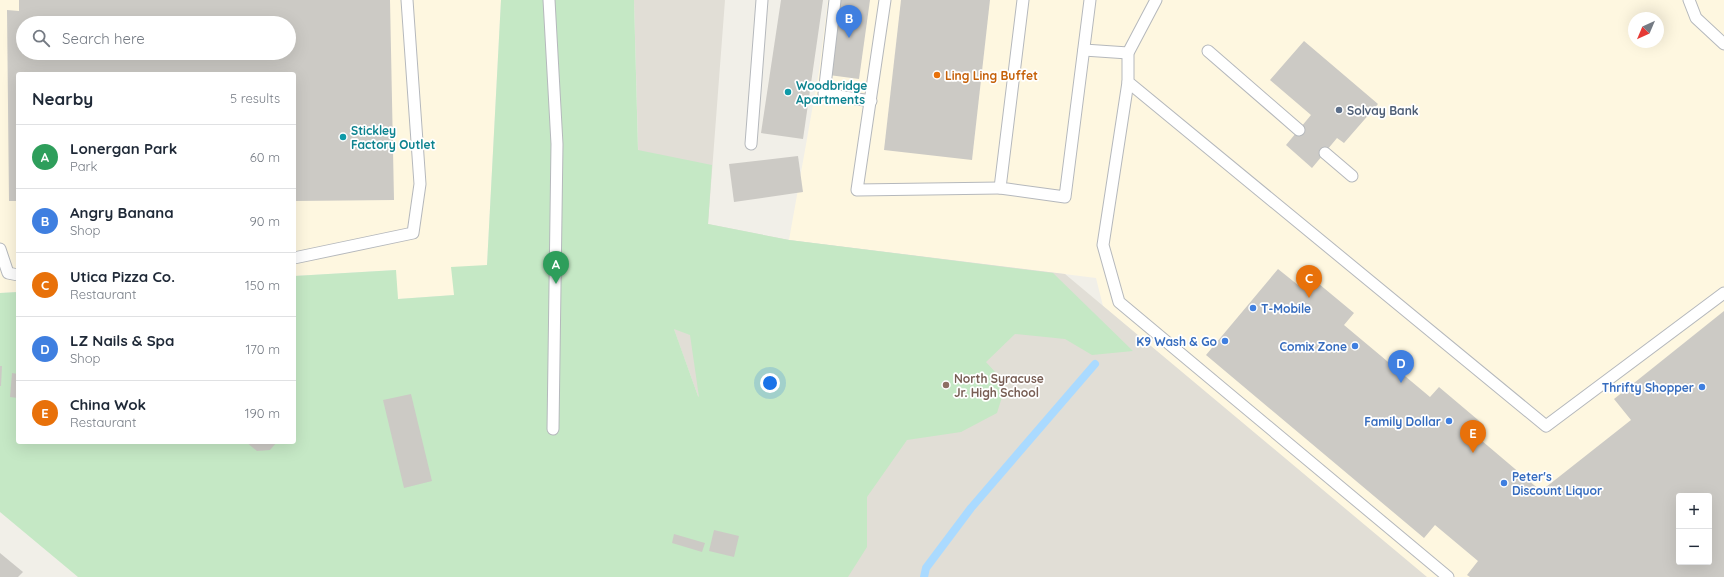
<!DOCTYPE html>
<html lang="en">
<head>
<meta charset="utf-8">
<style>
	:root { --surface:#fff; --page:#f6f6f7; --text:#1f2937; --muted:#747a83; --line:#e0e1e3; --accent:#ea4335 }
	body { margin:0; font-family:Quicksand,sans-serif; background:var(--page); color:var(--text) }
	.controls { position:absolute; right:12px; bottom:12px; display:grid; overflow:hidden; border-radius:4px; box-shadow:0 4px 16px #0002 }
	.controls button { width:36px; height:36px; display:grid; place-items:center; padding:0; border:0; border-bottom:1px solid var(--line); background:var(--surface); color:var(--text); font:20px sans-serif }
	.compass { position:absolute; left:1628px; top:12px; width:36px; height:36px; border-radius:50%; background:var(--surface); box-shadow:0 4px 16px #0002; rotate:224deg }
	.you { position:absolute; left:770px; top:383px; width:14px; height:14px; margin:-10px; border:3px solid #fff; border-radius:50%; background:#1a73e8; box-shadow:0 0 0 6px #1a73e833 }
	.badge { display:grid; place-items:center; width:26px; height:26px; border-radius:50%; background:var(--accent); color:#fff; font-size:13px; font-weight:700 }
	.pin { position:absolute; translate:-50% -33px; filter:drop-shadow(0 1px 2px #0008) }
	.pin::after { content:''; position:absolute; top:21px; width:14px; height:12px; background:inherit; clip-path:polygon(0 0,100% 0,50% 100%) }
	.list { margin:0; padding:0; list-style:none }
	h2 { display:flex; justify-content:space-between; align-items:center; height:52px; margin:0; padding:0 16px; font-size:17px }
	h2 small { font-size:13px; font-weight:400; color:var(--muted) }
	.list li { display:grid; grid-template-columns:26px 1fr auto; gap:12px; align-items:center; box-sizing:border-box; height:64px; padding:0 16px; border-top:1px solid var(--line) }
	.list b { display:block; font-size:15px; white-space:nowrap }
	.list p { margin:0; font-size:13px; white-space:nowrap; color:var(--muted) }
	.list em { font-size:13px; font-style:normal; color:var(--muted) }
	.icon { flex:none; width:22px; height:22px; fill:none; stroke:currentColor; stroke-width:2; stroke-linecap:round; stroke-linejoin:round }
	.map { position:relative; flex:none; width:1724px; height:577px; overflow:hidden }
	.search { position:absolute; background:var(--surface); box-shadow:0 4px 16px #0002; left:16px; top:16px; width:280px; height:44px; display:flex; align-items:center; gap:10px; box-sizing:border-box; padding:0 14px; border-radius:22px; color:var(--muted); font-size:15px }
	.panel { position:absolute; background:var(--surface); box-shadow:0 4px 16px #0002; left:16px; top:72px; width:280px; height:372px; border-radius:4px }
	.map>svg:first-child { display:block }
</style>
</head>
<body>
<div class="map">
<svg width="1724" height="577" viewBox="0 0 1724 577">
	<rect width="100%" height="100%" fill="#f1efe8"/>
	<g fill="#fef7e0" fill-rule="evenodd">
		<path d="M0,0H501L487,265L455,295L398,299L395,270L294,276V74H18V292L0,293ZM23,23H289V53H23Z"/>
		<path d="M828,0H1724V577H1424L1103,306L1096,278L789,240L819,71ZM1634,18H1658V42H1634ZM1679,496H1709V562H1679Z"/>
	</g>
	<polygon fill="#e1ded6" points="634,0 725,0 708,224 789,240 1065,274 1427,577 775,577 734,496 650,263 640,218"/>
	<path fill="#c5e8c5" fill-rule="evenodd" d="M501,0H634L638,150L712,165L708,224L789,240L1053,273L1133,351L1092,355L1065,339L1015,334L986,362L1006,384L997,413L961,432L907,440L867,497V547L848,577H78L0,512V293L18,292V442H294V276L396,270L398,299L454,295L451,267L487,265ZM674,329L690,335L699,397L698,396Z"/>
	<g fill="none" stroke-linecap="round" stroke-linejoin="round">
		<polyline stroke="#aadaff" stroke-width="8" points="924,577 926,568 971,508 1095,364"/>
	</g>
	<g fill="#cccac5" fill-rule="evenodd">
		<path d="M19,0H390L394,200L294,201V74H18V201H9L7,10L19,11ZM23,23H289V53H23Z"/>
		<polygon points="781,0 823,0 803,139 761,133"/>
		<polygon points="838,0 870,0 859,79 829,75"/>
		<polygon points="901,0 990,0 972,160 884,150"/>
		<polygon points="1304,41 1378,104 1344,143 1337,138 1312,168 1286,145 1311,115 1270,80"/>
		<polygon points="798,156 803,192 734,202 729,164"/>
		<path d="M1278,269L1298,285L1307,274L1354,313L1344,325L1430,397L1439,387L1484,425L1475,435L1541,491L1631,420L1614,399L1724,311V577H1470L1467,575L1478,561L1435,525L1424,538L1206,355ZM1679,496H1709V562H1679Z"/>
		<polygon points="0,366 2,366 1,386 0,386"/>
		<polygon points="12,373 18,374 18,398 10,397"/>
		<polygon points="411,394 432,481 404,488 383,400"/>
		<polygon points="246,442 277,442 270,450 257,451"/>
		<polygon points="714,530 739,536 734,557 709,551"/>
		<polygon points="674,534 705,543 702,552 672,543"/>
		<polygon points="0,553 23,572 18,577 0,577"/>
	</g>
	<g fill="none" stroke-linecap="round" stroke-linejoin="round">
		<defs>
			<g id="lane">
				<polyline points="549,0 557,144 553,429"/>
				<polyline points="835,0 824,94 871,101"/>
				<polyline points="885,0 857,190 1000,188"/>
				<polyline points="1023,0 1000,188 1065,197 1090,0"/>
				<polyline points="1156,0 1128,53 1128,82 1546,426 1724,293"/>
				<polyline points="1689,0 1696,18 1724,44"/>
				<polyline points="1084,50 1128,53"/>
				<polyline points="1208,51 1299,130"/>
				<polyline points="1128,82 1103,245 1119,302 1448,577"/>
				<polyline points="751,144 762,0"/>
				<polyline points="1325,153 1352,176"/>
				<polyline points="0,249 8,273 18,275"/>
				<polyline points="294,258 413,233 420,184 407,0"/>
			</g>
		</defs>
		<use href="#lane" stroke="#b5b8bc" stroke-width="13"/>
		<use href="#lane" stroke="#fff" stroke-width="11"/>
	</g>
	<circle fill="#e8710a" stroke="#fff" stroke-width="1.5" cx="937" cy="75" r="4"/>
	<g fill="#0f9aa8" stroke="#fff" stroke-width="1.5">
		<circle cx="788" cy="92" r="4"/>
		<circle cx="343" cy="137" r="4"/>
	</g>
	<circle fill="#5c6f8a" stroke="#fff" stroke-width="1.5" cx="1339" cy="110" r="4"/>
	<g fill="#3f7fe0" stroke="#fff" stroke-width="1.5">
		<circle cx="1253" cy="308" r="4"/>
		<circle cx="1225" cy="341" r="4"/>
		<circle cx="1355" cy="346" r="4"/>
		<circle cx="1702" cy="387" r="4"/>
		<circle cx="1449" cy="421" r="4"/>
		<circle cx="1504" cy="483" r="4"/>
	</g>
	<circle fill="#8d6e63" stroke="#fff" stroke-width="1.5" cx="946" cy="385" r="4"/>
	<g text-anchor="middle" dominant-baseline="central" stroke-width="3.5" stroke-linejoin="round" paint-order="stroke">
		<g font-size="12" font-weight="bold" fill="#c56008" stroke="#fff" text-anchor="start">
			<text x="945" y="75">Ling Ling Buffet</text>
		</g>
		<g font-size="12" font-weight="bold" fill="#0d838f" stroke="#fff" text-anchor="start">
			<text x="796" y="85">Woodbridge<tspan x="796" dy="14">Apartments</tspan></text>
			<text x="351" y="130">Stickley<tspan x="351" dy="14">Factory Outlet</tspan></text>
		</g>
		<g font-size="12" font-weight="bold" fill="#4e5e75" stroke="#fff" text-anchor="start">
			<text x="1347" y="110">Solvay Bank</text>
		</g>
		<g font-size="12" font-weight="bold" fill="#366cbe" stroke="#fff" text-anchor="end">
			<text x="1261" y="308" text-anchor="start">T-Mobile</text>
			<text x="1217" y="341">K9 Wash &amp; Go</text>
			<text x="1347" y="346">Comix Zone</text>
			<text x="1694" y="387">Thrifty Shopper</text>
			<text x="1441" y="421">Family Dollar</text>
			<text x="1512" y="476" text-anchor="start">Peter's<tspan x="1512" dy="14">Discount Liquor</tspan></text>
		</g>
		<g font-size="12" font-weight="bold" fill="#785e54" stroke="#fff" text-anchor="start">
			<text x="954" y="378">North Syracuse<tspan x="954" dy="14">Jr. High School</tspan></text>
		</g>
	</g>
</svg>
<div class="controls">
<button>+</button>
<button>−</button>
</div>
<svg class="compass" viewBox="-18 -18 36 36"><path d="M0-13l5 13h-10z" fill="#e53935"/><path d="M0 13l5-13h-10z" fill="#747a83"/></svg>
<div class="you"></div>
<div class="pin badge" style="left:556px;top:284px;background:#2e9e5b">A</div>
<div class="pin badge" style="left:849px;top:38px;background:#3f7fe0">B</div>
<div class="pin badge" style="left:1309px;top:298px;background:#e8710a">C</div>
<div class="pin badge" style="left:1401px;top:383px;background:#3f7fe0">D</div>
<div class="pin badge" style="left:1473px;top:453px;background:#e8710a">E</div>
<div class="search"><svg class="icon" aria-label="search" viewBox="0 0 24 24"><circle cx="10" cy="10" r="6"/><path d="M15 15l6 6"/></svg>Search here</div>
<section class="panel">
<h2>Nearby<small>5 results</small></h2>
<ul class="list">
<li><span class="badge" style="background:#2e9e5b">A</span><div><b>Lonergan Park</b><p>Park</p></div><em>60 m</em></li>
<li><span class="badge" style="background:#3f7fe0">B</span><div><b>Angry Banana</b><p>Shop</p></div><em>90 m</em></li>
<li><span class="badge" style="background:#e8710a">C</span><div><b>Utica Pizza Co.</b><p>Restaurant</p></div><em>150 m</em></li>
<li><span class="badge" style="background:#3f7fe0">D</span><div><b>LZ Nails &amp; Spa</b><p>Shop</p></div><em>170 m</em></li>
<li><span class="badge" style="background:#e8710a">E</span><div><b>China Wok</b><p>Restaurant</p></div><em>190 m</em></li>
</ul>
</section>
</div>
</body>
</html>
